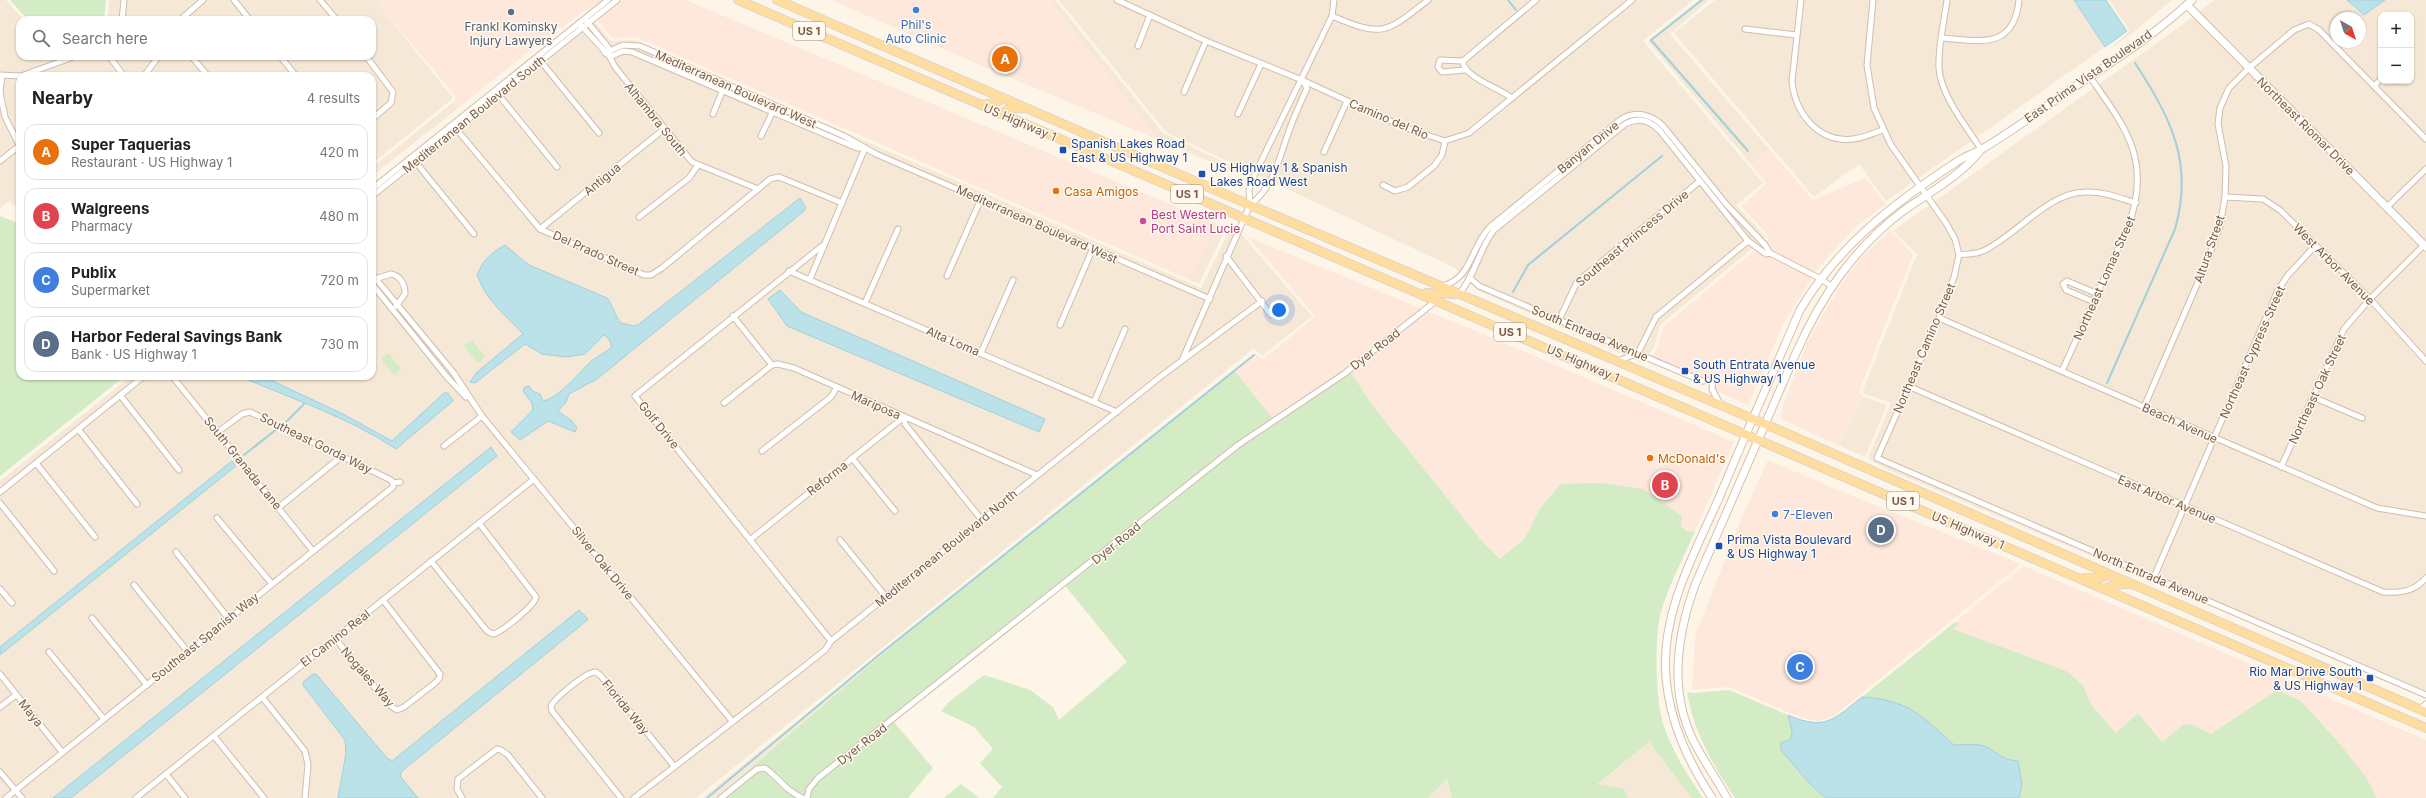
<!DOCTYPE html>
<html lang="en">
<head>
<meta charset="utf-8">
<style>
	:root { --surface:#fff; --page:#f2f2f2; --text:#222; --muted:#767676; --line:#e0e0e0; --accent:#db2777 }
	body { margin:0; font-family:Inter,sans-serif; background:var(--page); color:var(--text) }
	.controls { position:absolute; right:12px; top:12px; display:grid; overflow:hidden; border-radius:8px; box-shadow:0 1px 3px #0004 }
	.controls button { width:36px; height:36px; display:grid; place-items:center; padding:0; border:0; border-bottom:1px solid var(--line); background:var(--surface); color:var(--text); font:20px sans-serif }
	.compass { position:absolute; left:2330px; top:12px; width:36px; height:36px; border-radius:50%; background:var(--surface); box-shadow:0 1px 3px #0004; rotate:141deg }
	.you { position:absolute; left:1279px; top:310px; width:14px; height:14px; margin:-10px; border:3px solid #fff; border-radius:50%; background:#1a73e8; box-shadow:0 0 0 6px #1a73e833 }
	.badge { display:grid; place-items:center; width:26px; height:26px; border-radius:50%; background:var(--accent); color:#fff; font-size:13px; font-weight:700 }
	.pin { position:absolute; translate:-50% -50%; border:2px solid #fff; box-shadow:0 1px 4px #0006 }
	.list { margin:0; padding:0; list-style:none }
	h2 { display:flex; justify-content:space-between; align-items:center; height:52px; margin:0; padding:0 16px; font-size:17px }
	h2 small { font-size:13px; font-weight:400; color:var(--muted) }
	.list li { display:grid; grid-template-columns:26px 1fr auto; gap:12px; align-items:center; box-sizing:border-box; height:56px; margin:0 8px 8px; padding:0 8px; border:1px solid var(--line); border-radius:12px }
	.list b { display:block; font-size:15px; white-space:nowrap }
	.list p { margin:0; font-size:13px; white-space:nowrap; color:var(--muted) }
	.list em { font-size:13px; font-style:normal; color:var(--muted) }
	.icon { flex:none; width:22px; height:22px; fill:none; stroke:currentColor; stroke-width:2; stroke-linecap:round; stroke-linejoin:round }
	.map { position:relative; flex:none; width:2426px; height:798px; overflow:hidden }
	.search { position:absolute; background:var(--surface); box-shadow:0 1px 3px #0004; left:16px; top:16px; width:360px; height:44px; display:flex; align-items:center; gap:10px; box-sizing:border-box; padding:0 14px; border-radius:12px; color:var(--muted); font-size:15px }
	.panel { position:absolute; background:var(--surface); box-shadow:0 1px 3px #0004; left:16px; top:72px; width:360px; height:308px; border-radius:12px }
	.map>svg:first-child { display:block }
</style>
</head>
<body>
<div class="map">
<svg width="2426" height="798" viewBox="0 0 2426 798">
	<rect width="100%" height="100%" fill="#fdf6e8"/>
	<g fill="#f5e8d6" fill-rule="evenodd">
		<polygon points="0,0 6,0 24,20 20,20 20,56 372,56 372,20 108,20 109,0 375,0 453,98 372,164 372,76 20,76 20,209 9,201 0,208"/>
		<polygon points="1050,0 1055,0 1163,133 1251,175 1249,178 1159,140"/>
		<polygon points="1059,0 1693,0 1643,41 1763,183 1736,205 1766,237 1660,325 1654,348 1640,362 1477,290 1455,268 1166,132"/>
		<polygon points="1699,0 1709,0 1670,34 1769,149 1751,164 1648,41"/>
		<polygon points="1715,0 2074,0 2105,47 1886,201 1859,164 1814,197 1674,33"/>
		<polygon points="2109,0 2172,0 2135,31 2107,51 2130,31"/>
		<path d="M2214,0H2347L2364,15L2385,0H2426V698L1882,467L1868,458L1891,403L1862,393L1917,254L1893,231L2185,23ZM2381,15H2411V81H2381ZM2336,18H2360V42H2336Z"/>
		<polygon points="587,13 611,41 635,40 1201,288 1230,229 1242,235 1312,316 1262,356 1254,348 696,798 0,798 0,481 131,376 372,376 372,184"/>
		<polygon points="452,103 457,109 372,176 372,168"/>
		<polygon points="1217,224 1226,228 1199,284 1188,279"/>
		<polygon points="1255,352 909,631 716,798 702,798"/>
		<polygon points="1864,397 1887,405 1865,457 1840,446"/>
		<polygon points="1649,742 1692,798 1628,798 1624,789 1598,785"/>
		<polygon points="1447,779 1452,798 1428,798"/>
	</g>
	<g fill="#fee7db">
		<polygon points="375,0 603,0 589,11 585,10 562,28 559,27 457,109 452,103 455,100 455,96"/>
		<polygon points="623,0 686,0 1217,224 1188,279 636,37 612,38 597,20"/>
		<polygon points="831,0 1050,0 1159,140 985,67"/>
		<polygon points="1769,149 1813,200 1865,178 1886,204 1853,229 1815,272 1773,251 1766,242 1769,239 1768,235 1741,206 1766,184 1751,164"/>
		<polygon points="1890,230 1913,255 1859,391 1860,394 1864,397 1840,446 1781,419 1783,406 1807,343 1829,305 1847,276 1861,258"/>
		<polygon points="1248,237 1495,339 1734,442 1695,531 1688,532 1681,526 1682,516 1672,510 1561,484 1541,507 1524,539 1500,559 1482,541 1373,406 1349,370 1275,421 1234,370 1255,353 1260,358 1264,359 1315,316"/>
		<polygon points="1755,250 1764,257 1770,257 1812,278 1785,320 1748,405 1716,391 1714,377 1703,378 1651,356 1657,350 1663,327"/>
		<polygon points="1768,460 1838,490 2021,564 1834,716 1818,721 1802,718 1729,687 1692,690 1695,636 1741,519"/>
		<polygon points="2024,566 2426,740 2426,798 2377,798 2366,777 2301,701 2278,690 2211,734 2195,728 2162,742 2138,713 2116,733 2092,706 2083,685 1953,629 1958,624 1955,622"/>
	</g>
	<g fill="#d4ecc5">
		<polygon points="10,0 106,0 104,20 75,20 72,18 68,20 28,20"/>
		<polygon points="0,216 20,224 20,376 125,376 0,476"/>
		<polygon points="472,340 485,357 478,363 464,346"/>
		<polygon points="388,353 401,369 394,375 381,359"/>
		<path d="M1234,370L1275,421L1349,370L1373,406L1482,541L1500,559L1524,539L1541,507L1561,484L1601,483L1643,489L1682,516L1681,526L1688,532L1695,531C1684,557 1669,584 1661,612C1654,637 1655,705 1665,729C1674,754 1688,776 1703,798H1692L1649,742L1598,784L1624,789L1628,798H1452L1447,779L1428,798H993L1002,787L980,763L993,749L974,727L941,711L950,701L984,675L1030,690L1053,707L1059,720L1127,662L1063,583L893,721L933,768L908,798H716L909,631Z"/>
		<path d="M1955,622L1959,624L1953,629L2066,671L2083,685L2092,706L2116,733L2138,713L2162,742L2184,724L2193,725L2211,734L2277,690L2301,701L2339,743L2366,777L2377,798H2019L2022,784L2018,768L1995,752L1980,745H1954C1923,717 1907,700 1862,697Z"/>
		<path d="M1729,690L1788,715L1792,731L1791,739L1781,743L1810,784L1826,798H1735C1713,765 1693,731 1687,692L1693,693Z"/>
		<polygon points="961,784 979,798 944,798"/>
	</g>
	<g fill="#bbe1e9" stroke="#a1d0db">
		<polygon points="2074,0 2106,0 2127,31 2105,47"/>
		<polygon points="2347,0 2385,0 2364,15"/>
		<path d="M800,198L806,208L803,212L597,379L569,394L566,402L558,411L572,421L577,428L575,432L548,421L520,440L511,432L533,410L532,403L523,391L525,387L529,386L532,391L540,394L543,401C559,398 580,372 591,361C598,356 606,352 612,347L609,339L604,335L585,354L566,357L542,354L525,344L475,383L470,382L477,372L523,334C505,315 486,300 477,275C483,260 491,253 505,245L529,265L607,298C614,307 614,315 621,323L634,326L639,324Z"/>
		<polygon points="780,290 801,312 1045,419 1039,432 787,326 768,299"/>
		<path d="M239,376H262L343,414L392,441L444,393H448L453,401L396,449C348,417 292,399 239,376Z"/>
		<polygon points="491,447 497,456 71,798 53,798"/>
		<polygon points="232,461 236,466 0,655 0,647"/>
		<polygon points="579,610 588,619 585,622 402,771 400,776 418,798 338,798 346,753 345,740 303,685 303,682 313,674 317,675 387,758 392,761"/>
		<path d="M1862,697C1909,700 1922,716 1954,745C1962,745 1972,744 1980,745C1997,749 1998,760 2018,761L2022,784L2019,798H1826L1810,784L1781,750V743L1791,739L1792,731L1788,715C1825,731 1833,720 1862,697Z"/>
	</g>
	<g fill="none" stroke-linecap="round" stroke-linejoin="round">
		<g stroke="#a1d0db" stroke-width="2">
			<polyline points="1508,0 1516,10"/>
			<polyline points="1702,0 1651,40 1748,151"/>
			<polyline points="1513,292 1528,265 1662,156"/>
			<path d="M2107,383L2175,229C2194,163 2171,118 2135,63"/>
			<polyline points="286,422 304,404"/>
			<polyline points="244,455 277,429"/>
			<polyline points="707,798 880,654 1254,355"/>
		</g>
		<defs>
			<g id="street">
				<polyline points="234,0 250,20"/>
				<polyline points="320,0 337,20"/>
				<polyline points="1117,0 1206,41 1302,80 1406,128 1445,141 1469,133 1632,0"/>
				<path d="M1801,0L1792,81C1795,113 1818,143 1853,139C1864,138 1873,133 1883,130"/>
				<polyline points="1873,0 1867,65 1874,108 1891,145 1946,223 1955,239 1959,255 1954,277 1939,318 1877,458 2426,695"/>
				<path d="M1947,0C1944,22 1938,46 1939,68C1940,94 1967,128 1981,149"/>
				<path d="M1332,16C1383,38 1386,33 1428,0"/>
				<polyline points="585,19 608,47 610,57 623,51 632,52 857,148 865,148"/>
				<polyline points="122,20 124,0"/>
				<polyline points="180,20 203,0"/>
				<polyline points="579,23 610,57 615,67 692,162 758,189 770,179 779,177 842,203"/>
				<polyline points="1745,29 1796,35"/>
				<path d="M1943,38C1980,41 2014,50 2019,0"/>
				<polyline points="1138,46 1150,15"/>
				<polyline points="605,53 623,45 640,46 844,136 876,154 1210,299"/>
				<polyline points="109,56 124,76"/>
				<polyline points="191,56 208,76"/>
				<polyline points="280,56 296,76"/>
				<polyline points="366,56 393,92 391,103 372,119"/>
				<polyline points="539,59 599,133"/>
				<polyline points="1463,61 1440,60 1438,67 1442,72 1465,70"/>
				<polyline points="0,75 21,76 76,56"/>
				<polyline points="144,76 159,56"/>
				<polyline points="2374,86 2381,79"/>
				<polyline points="0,91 2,76"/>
				<polyline points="0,92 5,117 20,147"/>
				<polyline points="1184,92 1206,41"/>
				<polyline points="497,93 557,167"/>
				<path d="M1512,98C1499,88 1462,76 1463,61L1536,0"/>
				<polyline points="713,114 724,87"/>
				<polyline points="1238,114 1261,64"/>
				<polyline points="453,125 540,229 644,275 651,275 662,268 758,189"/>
				<polyline points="761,136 774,109"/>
				<polyline points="1324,152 1347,101"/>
				<polyline points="414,160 474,234"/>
				<polyline points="0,161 19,146"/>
				<polyline points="1383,185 1395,191 1408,187 1434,166 1442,155 1445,141"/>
				<polyline points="372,189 608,0"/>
				<polyline points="372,196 617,0"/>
				<polyline points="2225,197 2263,199 2280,210 2370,299 2426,361"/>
				<polyline points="1250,205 1249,190 1253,178 1332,16 1334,0"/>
				<polyline points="2387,207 2426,169"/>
				<polyline points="639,217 689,178 698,165"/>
				<polyline points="540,229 664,129"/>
				<polyline points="822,246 635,396 831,641"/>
				<path d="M1959,255C1967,254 1976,254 1983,251C2016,236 2047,193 2085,192C2102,191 2120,198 2136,203"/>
				<polyline points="1226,256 1271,315"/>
				<polyline points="789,271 1117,412"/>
				<polyline points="372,274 453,372 482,416 732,721"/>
				<polyline points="947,276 981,199"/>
				<polyline points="1470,278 1479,286 1702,381 1713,380 1712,389 1720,404"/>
				<polyline points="810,279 865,148"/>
				<path d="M372,280L391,274C401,276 405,285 405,294L396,306"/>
				<polyline points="372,284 447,377 466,397"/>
				<path d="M1442,286C1472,279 1471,246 1490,227L1620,120C1635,110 1652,114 1664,127L1726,204L1765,245L1770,253"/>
				<path d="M1459,294C1475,276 1479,249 1494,230L1625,124C1638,117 1650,120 1660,131L1748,241L1766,254L1770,253L1821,279L1831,286"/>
				<polyline points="2094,302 2066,290 2063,284 2067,281 2098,294"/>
				<polyline points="865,303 898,229"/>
				<polyline points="733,316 772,365 778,364 794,368 1037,475"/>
				<polyline points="1939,318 2377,508 2426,516"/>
				<polyline points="1559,320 1577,282 1700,181"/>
				<polyline points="1060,325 1093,248"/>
				<polyline points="981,353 1013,280"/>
				<polyline points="1638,353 1656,317 1748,241"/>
				<path d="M1183,358L1250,205C1274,187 1279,158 1289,131C1294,116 1301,102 1307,88L1302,80"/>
				<polyline points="1618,361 1638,353"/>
				<path d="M2062,371L2129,224C2152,159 2125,127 2090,77"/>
				<polyline points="172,376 313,551"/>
				<path d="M1908,386L2383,592C2400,593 2414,592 2426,578"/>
				<polyline points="120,395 179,470"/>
				<polyline points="2313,397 2362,418"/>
				<polyline points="1094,402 1125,329"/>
				<polyline points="724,403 772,365"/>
				<polyline points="2144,407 2208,259 2220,226 2225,197 2226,166 2218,124 2220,108 2229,88 2249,68 2294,30 2309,24 2319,30 2426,139"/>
				<polyline points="904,417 905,424 981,519"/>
				<polyline points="79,430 137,504"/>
				<polyline points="218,432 242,414 250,412 391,480 393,483"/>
				<polyline points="444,446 482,416"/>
				<polyline points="762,451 831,397 837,387"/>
				<polyline points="852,458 895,511"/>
				<polyline points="36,463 95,537"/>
				<polyline points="2281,467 2344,329 2370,299 2424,245"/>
				<polyline points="393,483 400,482"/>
				<polyline points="0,492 144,376"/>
				<polyline points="0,503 54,571"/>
				<polyline points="278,508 342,456"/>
				<polyline points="217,518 272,584"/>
				<polyline points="751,539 904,417"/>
				<polyline points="840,540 886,597"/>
				<polyline points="176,552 228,618"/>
				<path d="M431,561L487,631L493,634C502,632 535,605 536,597L479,523"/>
				<polyline points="2154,577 2278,290 2288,275 2315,246"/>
				<polyline points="134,585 188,652"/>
				<polyline points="0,589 12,603"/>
				<polyline points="92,618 147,685"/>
				<polyline points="335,638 389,705 397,710 404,707 435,683 439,679 440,674 383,600"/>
				<polyline points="49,652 104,719"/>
				<polyline points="0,674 62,752"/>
				<polyline points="262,697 305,751 308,765 305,798"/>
				<polyline points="0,707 16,695"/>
				<polyline points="2420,709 2426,704"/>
				<polyline points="214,736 264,798"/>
				<polyline points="0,772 22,798"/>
				<polyline points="166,774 185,798"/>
				<polyline points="6,798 393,487 393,483"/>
				<polyline points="136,798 534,479"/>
				<polyline points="462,798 457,789 458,779 497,749 501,750 508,755 542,798"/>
				<path d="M621,798L552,711L551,706C555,698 587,671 596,672L601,676L674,766"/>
				<polyline points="634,798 801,669 825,650 831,641 1160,377 1262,301"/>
				<path d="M721,798L757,769L765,768C779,778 787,792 803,798"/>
				<polyline points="807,798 809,789 818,778 1238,445 1344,374 1437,300"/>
			</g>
			<g id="secondary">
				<polyline points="2187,5 2426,247"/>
				<path d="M1712,798C1688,761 1670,723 1666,678C1660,615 1694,554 1719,498C1745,435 1773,373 1800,310C1838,246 1894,203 1955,163C1963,157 1973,154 1982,149C2011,132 2039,111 2067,92C2110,63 2155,35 2192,0"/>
				<path d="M1727,798C1716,778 1703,760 1693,740C1669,691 1677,635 1695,585L1796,353C1821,297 1853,249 1903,211C1930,192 1959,177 1980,151"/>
			</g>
			<g id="primary">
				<polyline points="738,0 2426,728"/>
				<polyline points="777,0 1250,205 1765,424 2426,712"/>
				<polyline points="981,105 995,103 1003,98"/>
				<polyline points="1001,114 1009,109 1023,108"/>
				<polyline points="1426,293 1455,294"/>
				<polyline points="2084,578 2099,578 2108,575"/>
				<polyline points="2105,589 2112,585 2128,584"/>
			</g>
		</defs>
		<use href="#street" stroke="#d0beac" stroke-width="7"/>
		<use href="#secondary" stroke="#d6c0ac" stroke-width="9"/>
		<use href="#primary" stroke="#dcd5d0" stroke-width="10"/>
		<use href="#street" stroke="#fff" stroke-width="5"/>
		<use href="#secondary" stroke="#fff" stroke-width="7"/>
		<use href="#primary" stroke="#fedd9e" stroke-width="8"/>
	</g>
	<g fill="#3f7fe0" stroke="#fff9ef" stroke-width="1.5">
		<circle cx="916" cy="10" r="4"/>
		<circle cx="1775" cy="514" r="4"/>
	</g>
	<circle fill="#5c6f8a" stroke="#fff9ef" stroke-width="1.5" cx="511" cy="12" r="4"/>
	<g fill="#1a4fb4" stroke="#fff9ef" stroke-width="1.5">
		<rect x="1059" y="146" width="8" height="8" rx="2"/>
		<rect x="1198" y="170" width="8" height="8" rx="2"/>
		<rect x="1681" y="367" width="8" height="8" rx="2"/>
		<rect x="1715" y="542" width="8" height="8" rx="2"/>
		<rect x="2366" y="674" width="8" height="8" rx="2"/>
	</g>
	<g fill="#e8710a" stroke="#fff9ef" stroke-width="1.5">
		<circle cx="1056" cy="191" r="4"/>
		<circle cx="1650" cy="458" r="4"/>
	</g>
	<circle fill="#d1479c" stroke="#fff9ef" stroke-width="1.5" cx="1143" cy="221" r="4"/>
	<g text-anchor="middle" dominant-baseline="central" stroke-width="3" stroke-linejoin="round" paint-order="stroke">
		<g fill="#fff9ef" stroke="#a18b7c" stroke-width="1">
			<rect x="793" y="22" width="32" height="18" rx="3"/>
			<rect x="1171" y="185" width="32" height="18" rx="3"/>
			<rect x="1494" y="323" width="32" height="18" rx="3"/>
			<rect x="1887" y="492" width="32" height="18" rx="3"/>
		</g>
		<g font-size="11" font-weight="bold" fill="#795c4a">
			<text x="809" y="31">US 1</text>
			<text x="1187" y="194">US 1</text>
			<text x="1510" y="332">US 1</text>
			<text x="1903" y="501">US 1</text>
		</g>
		<g font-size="12" fill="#366cbe" stroke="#fff9ef">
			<text x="916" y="24">Phil's<tspan x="916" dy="14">Auto Clinic</tspan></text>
			<text x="1783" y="514" text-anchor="start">7-Eleven</text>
		</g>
		<g font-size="12" fill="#4e5e75" stroke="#fff9ef">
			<text x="511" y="26">Frankl Kominsky<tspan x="511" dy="14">Injury Lawyers</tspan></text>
		</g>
		<g font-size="12" fill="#795c4a" stroke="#fff9ef">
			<text transform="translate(2088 76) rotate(-35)">East Prima Vista Boulevard</text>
			<text transform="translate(736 89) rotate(24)">Mediterranean Boulevard West</text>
			<text transform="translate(474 114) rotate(-39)">Mediterranean Boulevard South</text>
			<text transform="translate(656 119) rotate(51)">Alhambra South</text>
			<text transform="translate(1389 119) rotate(23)">Camino del Rio</text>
			<text transform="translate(1020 122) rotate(23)">US Highway 1</text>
			<text transform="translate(2306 126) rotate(45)">Northeast Riomar Drive</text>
			<text transform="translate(1588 147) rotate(-39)">Banyan Drive</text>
			<text transform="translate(602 179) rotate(-39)">Antigua</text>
			<text transform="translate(1037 224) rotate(24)">Mediterranean Boulevard West</text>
			<text transform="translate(1632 238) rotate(-40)">Southeast Princess Drive</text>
			<text transform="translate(2209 249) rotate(-71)">Altura Street</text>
			<text transform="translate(596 253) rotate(24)">Del Prado Street</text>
			<text transform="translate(2334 264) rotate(45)">West Arbor Avenue</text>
			<text transform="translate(2104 278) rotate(-66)">Northeast Lomas Street</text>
			<text transform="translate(1590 333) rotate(23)">South Entrada Avenue</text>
			<text transform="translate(953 341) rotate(23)">Alta Loma</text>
			<text transform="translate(1924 348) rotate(-67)">Northeast Camino Street</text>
			<text transform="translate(1375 349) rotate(-38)">Dyer Road</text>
			<text transform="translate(2252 352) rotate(-66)">Northeast Cypress Street</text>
			<text transform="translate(1583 363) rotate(23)">US Highway 1</text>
			<text transform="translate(2317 389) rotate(-65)">Northeast Oak Street</text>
			<text transform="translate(876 405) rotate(24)">Mariposa</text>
			<text transform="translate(2180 423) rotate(24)">Beach Avenue</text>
			<text transform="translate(659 425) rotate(51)">Golf Drive</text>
			<text transform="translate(316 443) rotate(26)">Southeast Gorda Way</text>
			<text transform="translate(243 463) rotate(51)">South Granada Lane</text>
			<text transform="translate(827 478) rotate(-38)">Reforma</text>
			<text transform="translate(2167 499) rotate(23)">East Arbor Avenue</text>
			<text transform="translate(1968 530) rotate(23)">US Highway 1</text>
			<text transform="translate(1116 543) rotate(-39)">Dyer Road</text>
			<text transform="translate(946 548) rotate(-39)">Mediterranean Boulevard North</text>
			<text transform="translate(603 563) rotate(51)">Silver Oak Drive</text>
			<text transform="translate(2151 576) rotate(23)">North Entrada Avenue</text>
			<text transform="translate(205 637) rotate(-39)">Southeast Spanish Way</text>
			<text transform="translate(335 638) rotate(-38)">El Camino Real</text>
			<text transform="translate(368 677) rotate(49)">Nogales Way</text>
			<text transform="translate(626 707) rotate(51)">Florida Way</text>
			<text transform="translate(31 713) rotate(51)">Maya</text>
			<text transform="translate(862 744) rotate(-38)">Dyer Road</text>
		</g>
		<g font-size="12" fill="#164399" stroke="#fff9ef" text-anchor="start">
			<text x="1071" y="143">Spanish Lakes Road<tspan x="1071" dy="14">East &amp; US Highway 1</tspan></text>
			<text x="1210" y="167">US Highway 1 &amp; Spanish<tspan x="1210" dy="14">Lakes Road West</tspan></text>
			<text x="1693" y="364">South Entrata Avenue<tspan x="1693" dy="14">&amp; US Highway 1</tspan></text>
			<text x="1727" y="539">Prima Vista Boulevard<tspan x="1727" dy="14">&amp; US Highway 1</tspan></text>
			<text x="2362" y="671" text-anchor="end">Rio Mar Drive South<tspan x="2362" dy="14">&amp; US Highway 1</tspan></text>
		</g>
		<g font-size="12" fill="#c56008" stroke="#fff9ef" text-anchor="start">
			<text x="1064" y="191">Casa Amigos</text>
			<text x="1658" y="458">McDonald's</text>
		</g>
		<g font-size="12" fill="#b23c85" stroke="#fff9ef" text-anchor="start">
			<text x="1151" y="214">Best Western<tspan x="1151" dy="14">Port Saint Lucie</tspan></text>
		</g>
	</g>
</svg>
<div class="controls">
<button>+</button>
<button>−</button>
</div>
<svg class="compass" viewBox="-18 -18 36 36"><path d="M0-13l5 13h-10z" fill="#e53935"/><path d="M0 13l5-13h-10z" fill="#767676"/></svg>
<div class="you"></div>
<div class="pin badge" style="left:1005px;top:59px;background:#e8710a">A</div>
<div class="pin badge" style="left:1665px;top:485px;background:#e0444e">B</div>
<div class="pin badge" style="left:1800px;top:667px;background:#3f7fe0">C</div>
<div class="pin badge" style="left:1881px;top:530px;background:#5c6f8a">D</div>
<div class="search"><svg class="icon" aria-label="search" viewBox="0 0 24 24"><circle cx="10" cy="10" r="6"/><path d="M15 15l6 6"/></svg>Search here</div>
<section class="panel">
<h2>Nearby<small>4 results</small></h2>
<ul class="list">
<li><span class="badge" style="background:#e8710a">A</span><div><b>Super Taquerias</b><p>Restaurant · US Highway 1</p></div><em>420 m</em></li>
<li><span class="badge" style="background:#e0444e">B</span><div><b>Walgreens</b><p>Pharmacy</p></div><em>480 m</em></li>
<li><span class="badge" style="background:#3f7fe0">C</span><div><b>Publix</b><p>Supermarket</p></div><em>720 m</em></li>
<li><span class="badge" style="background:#5c6f8a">D</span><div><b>Harbor Federal Savings Bank</b><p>Bank · US Highway 1</p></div><em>730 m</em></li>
</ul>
</section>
</div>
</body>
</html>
